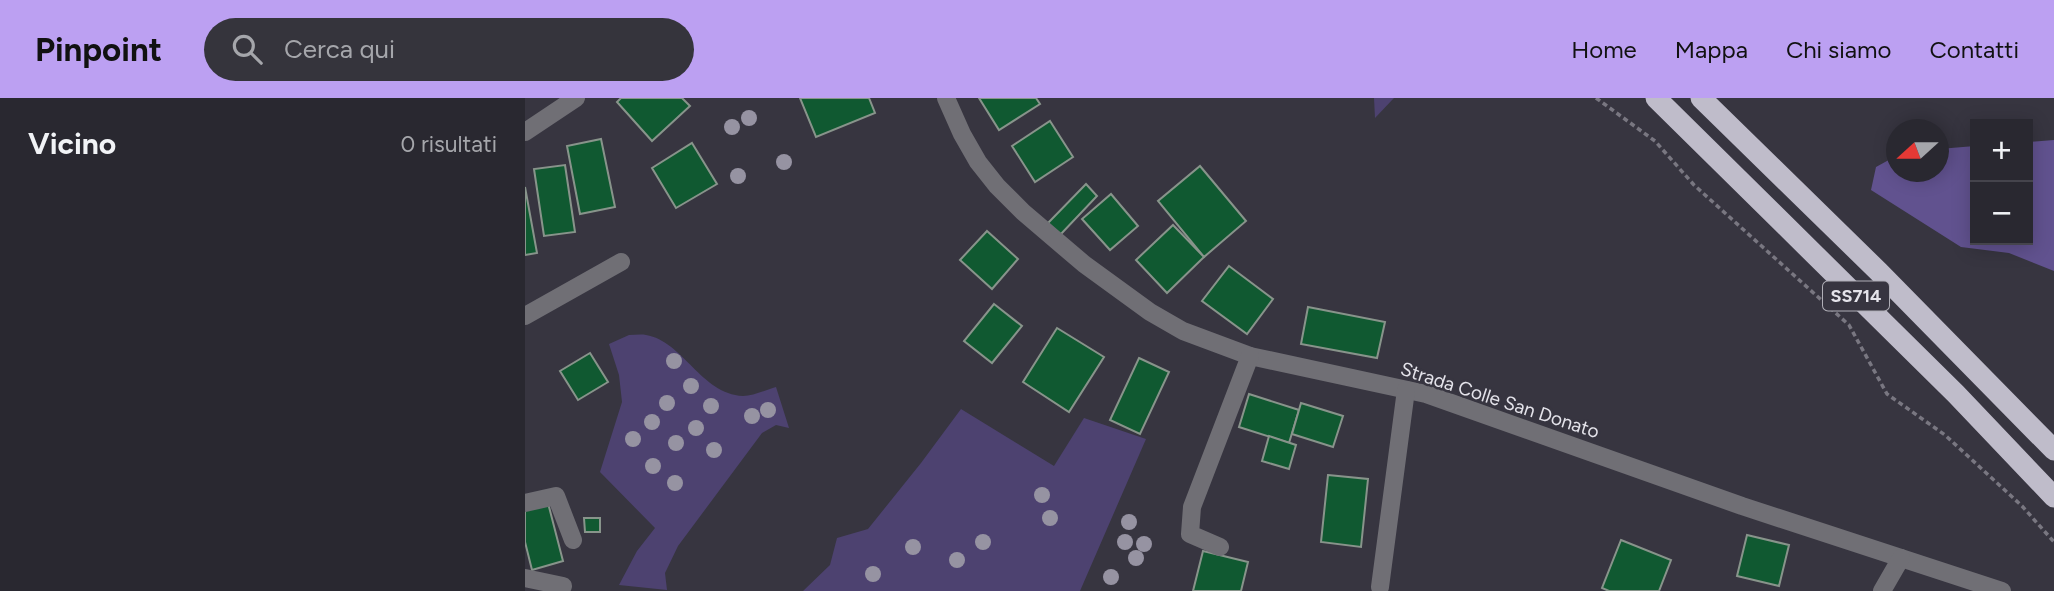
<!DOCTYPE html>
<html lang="it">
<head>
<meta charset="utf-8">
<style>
	:root { --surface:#292830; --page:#35343c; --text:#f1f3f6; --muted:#a5a6ab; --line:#45444c; --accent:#bca0f2 }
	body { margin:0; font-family:Figtree,sans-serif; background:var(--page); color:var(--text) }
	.controls { position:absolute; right:21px; top:21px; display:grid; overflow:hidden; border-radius:0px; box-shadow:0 4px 18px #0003 }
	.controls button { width:63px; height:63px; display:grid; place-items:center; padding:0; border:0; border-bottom:2px solid var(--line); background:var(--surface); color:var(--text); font:35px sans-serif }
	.compass { position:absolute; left:1361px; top:21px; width:63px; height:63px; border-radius:50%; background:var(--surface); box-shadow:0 4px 18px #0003; rotate:249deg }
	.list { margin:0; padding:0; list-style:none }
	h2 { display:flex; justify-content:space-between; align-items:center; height:91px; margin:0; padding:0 28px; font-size:30px }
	h2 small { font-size:23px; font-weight:400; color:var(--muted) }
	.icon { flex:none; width:38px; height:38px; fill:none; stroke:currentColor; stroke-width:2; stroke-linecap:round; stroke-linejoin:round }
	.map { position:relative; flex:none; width:1529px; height:493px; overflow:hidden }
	header { display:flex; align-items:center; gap:42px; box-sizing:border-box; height:98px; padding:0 35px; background:var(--accent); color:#111 }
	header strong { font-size:33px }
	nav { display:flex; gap:38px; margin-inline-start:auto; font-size:24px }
	.search { width:490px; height:63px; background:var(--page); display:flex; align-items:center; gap:18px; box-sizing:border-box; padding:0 24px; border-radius:38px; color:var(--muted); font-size:26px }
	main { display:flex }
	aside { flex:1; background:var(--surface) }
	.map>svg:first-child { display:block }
</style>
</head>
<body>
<header>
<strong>Pinpoint</strong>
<div class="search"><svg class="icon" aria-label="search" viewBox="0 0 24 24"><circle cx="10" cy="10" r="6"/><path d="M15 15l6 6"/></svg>Cerca qui</div>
<nav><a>Home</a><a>Mappa</a><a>Chi siamo</a><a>Contatti</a></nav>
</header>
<main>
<aside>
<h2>Vicino<small>0 risultati</small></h2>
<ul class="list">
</ul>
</aside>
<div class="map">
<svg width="1529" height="493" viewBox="0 0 1529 493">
	<rect width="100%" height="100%" fill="#373540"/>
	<g fill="#4d4270">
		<polygon points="849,0 869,0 850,20"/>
		<path d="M104,237C110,237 116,236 121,237C158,243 176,296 218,298C228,298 241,292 251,289L264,330L251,327L237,335L153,448L140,475L142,492L94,487L112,453L130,430L75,374L97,304L94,277L84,246Z"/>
		<polygon points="436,311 529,368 559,320 621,341 555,493 278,493 305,467 312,440 343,431 396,365"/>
	</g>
	<polygon fill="#61528f" points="1529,42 1529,173 1484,155 1436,149 1346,92 1351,69 1371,58 1372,74 1414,74 1414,51 1450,48 1450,142 1503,142 1503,44"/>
	<g fill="#105931" stroke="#88948b" stroke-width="2">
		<polygon points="96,0 157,0 165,8 127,43 92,4"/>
		<polygon points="275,0 344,0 350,15 291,39"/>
		<polygon points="454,0 511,0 515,6 474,32"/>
		<polygon points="525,23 548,59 510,84 487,48"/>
		<polygon points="76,41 90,109 55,116 42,48"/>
		<polygon points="167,45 192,86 151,110 127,70"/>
		<polygon points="40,67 50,134 19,138 9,71"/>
		<polygon points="675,68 721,123 679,159 633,103"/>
		<polygon points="561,86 572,98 535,137 523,125"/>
		<polygon points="0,89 12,155 0,157"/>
		<polygon points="586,96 613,128 585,152 557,121"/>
		<polygon points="648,127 679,159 642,195 611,162"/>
		<polygon points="462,133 493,161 467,191 435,162"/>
		<polygon points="704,168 748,201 722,236 677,203"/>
		<polygon points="469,206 497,228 467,265 439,243"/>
		<polygon points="783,209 860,224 852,260 776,246"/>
		<polygon points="532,230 579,259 544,314 498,284"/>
		<polygon points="65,255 83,284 53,302 35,273"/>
		<polygon points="614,260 644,274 615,336 585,322"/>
		<polygon points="724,296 774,312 764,345 714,329"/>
		<polygon points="776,305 818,318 808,349 767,336"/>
		<polygon points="744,338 771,347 764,371 737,363"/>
		<polygon points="803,377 843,381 836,449 796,444"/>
		<polygon points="23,405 38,463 7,472 0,444 0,411"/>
		<polygon points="59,420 75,420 75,434 60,434"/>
		<polygon points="1222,437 1264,447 1254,488 1212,478"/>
		<polygon points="1096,442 1146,462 1134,493 1084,493 1077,490"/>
		<polygon points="678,453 723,464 716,493 668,493"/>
	</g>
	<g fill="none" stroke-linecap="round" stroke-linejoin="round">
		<polyline stroke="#797781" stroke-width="3.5" stroke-dasharray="5 3.5" stroke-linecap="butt" points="1071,0 1130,43 1169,87 1324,227 1362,296 1420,337 1497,408 1529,444"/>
		<g stroke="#706f75" stroke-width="18">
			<polyline points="421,0 437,36 453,64 472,88 498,114 559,166 625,214 658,233 725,258 901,296 1217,408 1477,493"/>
			<polyline points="0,34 51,0"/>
			<polyline points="0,218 96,164"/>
			<polyline points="0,405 31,398 48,442"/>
			<polyline points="695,449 665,436 667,409 725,258"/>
			<polyline points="0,480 38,488"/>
			<polyline points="855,489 881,292"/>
			<polyline points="1357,493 1376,460"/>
		</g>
		<g stroke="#bfbcca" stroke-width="21">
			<polyline points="1131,0 1431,296 1529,399"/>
			<polyline points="1176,0 1354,174 1529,352"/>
		</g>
	</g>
	<g fill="#9693a2">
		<circle cx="224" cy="20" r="8"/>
		<circle cx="207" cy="29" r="8"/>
		<circle cx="259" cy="64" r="8"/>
		<circle cx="213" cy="78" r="8"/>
		<circle cx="149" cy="263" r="8"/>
		<circle cx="166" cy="288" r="8"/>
		<circle cx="142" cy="305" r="8"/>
		<circle cx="186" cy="308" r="8"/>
		<circle cx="243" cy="312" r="8"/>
		<circle cx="227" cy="318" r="8"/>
		<circle cx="127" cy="324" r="8"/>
		<circle cx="171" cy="330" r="8"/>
		<circle cx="108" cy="341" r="8"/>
		<circle cx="151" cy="345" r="8"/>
		<circle cx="189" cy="352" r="8"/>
		<circle cx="128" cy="368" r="8"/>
		<circle cx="150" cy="385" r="8"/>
		<circle cx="517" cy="397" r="8"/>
		<circle cx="525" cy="420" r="8"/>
		<circle cx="604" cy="424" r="8"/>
		<circle cx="458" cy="444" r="8"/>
		<circle cx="600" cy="444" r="8"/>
		<circle cx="619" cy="446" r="8"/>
		<circle cx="388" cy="449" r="8"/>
		<circle cx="611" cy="460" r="8"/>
		<circle cx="432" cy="462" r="8"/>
		<circle cx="348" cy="476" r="8"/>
		<circle cx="586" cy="479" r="8"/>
	</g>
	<g text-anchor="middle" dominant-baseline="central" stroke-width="5" stroke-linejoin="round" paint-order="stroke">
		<rect fill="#373540" stroke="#b0afb7" stroke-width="2" x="1298" y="183.5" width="66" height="29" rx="5"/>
		<g font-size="18" font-weight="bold" fill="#e4e3ea">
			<text x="1331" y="198">SS714</text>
		</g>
		<g font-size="19" fill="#e4e3ea" stroke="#373540">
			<text transform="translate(975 302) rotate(18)">Strada Colle San Donato</text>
		</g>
	</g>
</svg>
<div class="controls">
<button>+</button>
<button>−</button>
</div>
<svg class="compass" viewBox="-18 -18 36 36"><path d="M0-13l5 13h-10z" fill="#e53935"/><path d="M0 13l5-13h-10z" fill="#a5a6ab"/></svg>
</div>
</main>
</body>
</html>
